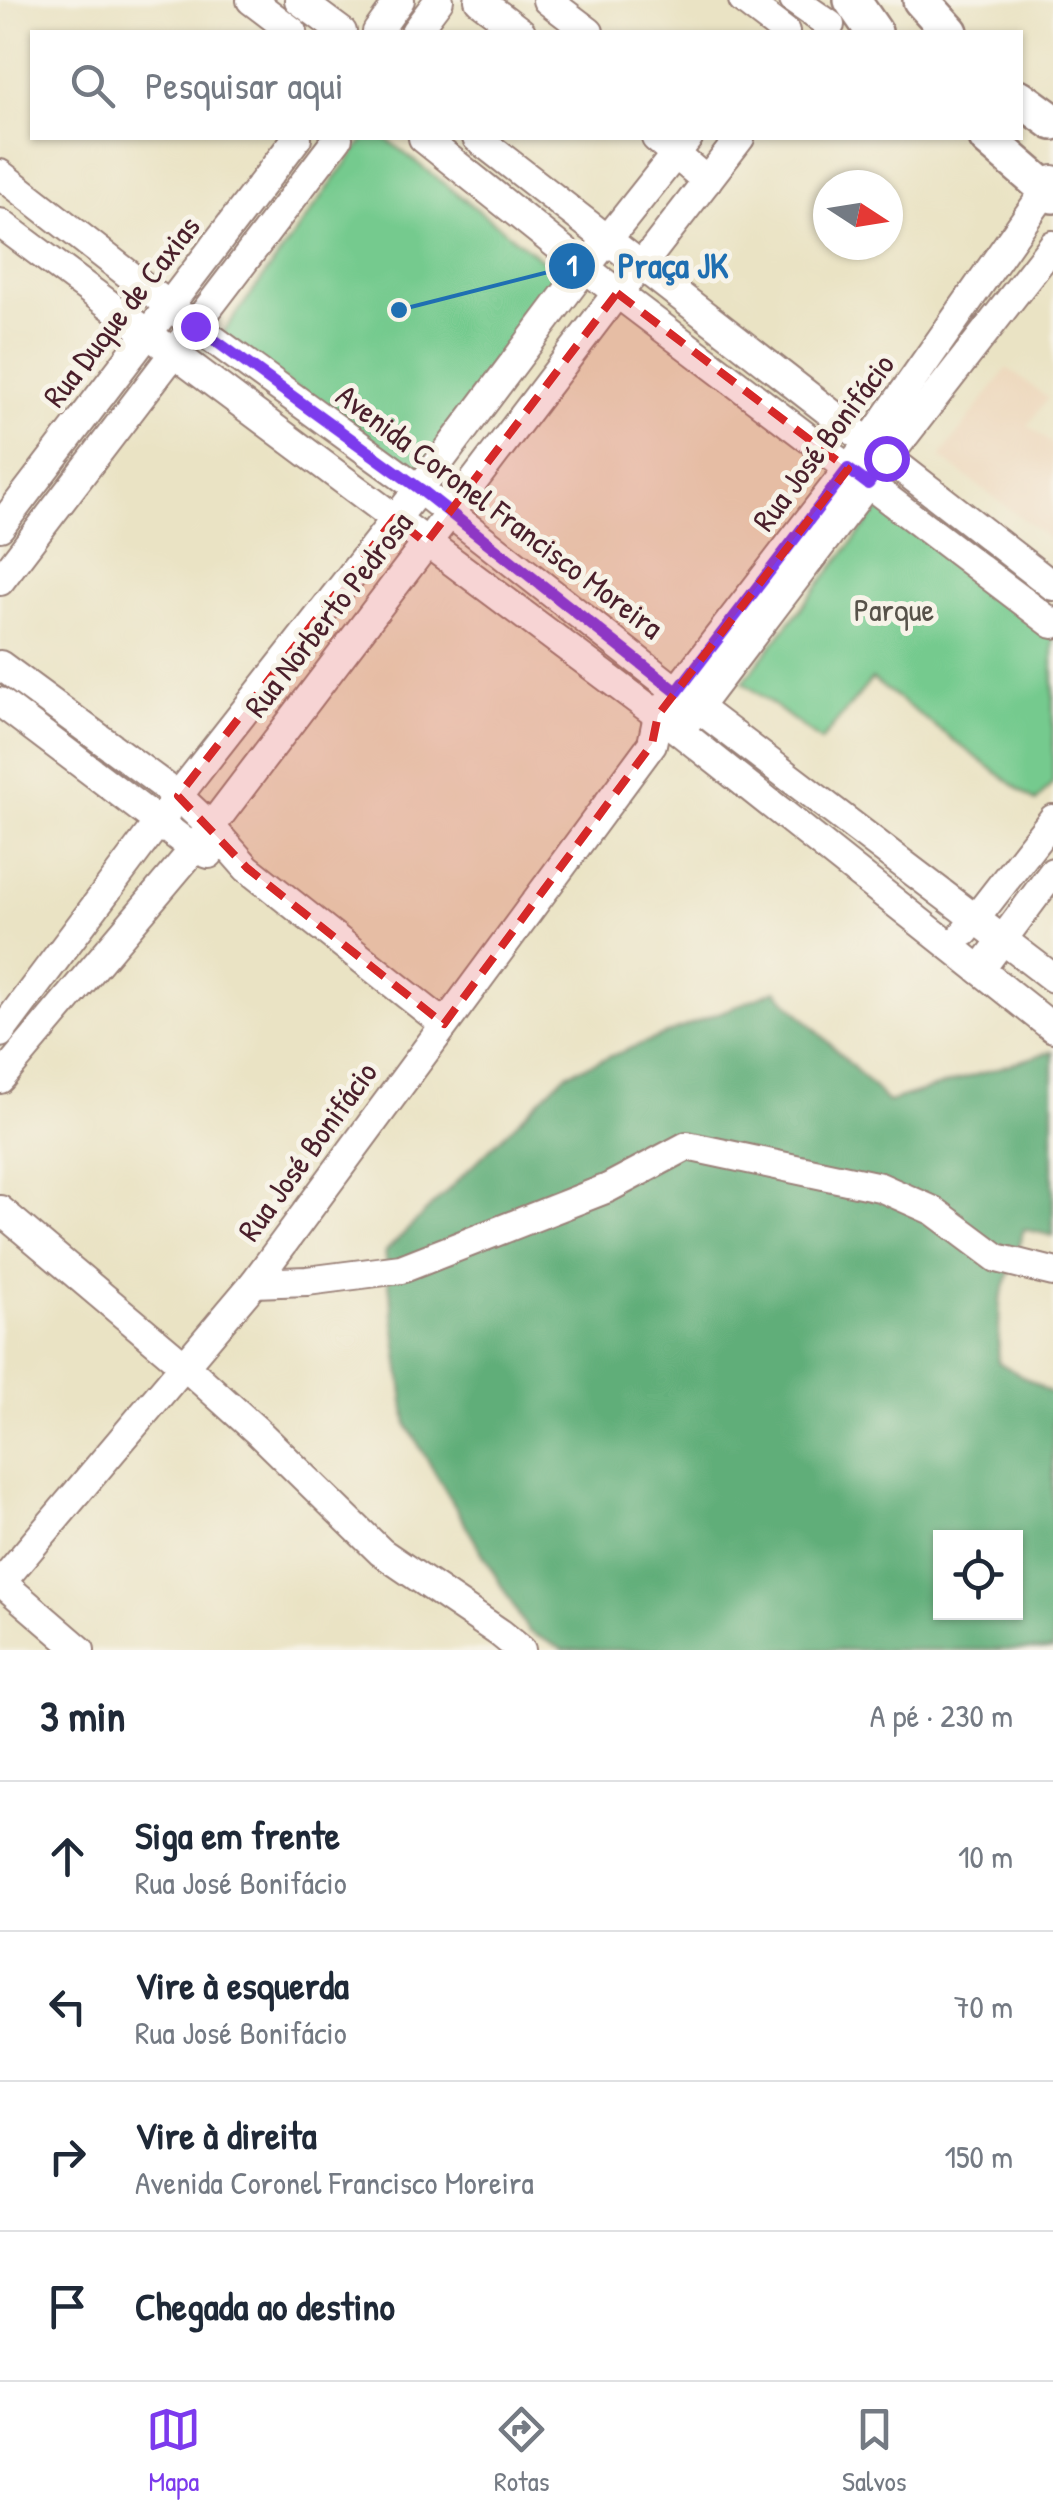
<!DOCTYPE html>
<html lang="pt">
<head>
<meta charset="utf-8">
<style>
	:root { --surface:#fff; --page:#f6f6f7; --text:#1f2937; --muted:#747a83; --line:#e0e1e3; --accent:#7c3aed }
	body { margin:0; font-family:"Patrick Hand",sans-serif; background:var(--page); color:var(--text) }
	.controls { position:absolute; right:30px; bottom:30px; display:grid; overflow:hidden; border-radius:0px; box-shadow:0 2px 8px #0004 }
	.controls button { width:90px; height:90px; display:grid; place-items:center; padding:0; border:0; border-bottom:2px solid var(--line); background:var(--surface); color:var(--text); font:50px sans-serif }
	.compass { position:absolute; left:813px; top:170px; width:90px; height:90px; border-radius:50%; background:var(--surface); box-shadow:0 2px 8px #0004; rotate:102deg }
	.stop { position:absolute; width:30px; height:30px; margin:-22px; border:8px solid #7c3aed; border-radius:50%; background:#fff }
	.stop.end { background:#7c3aed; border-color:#fff; box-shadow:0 2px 10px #0008 }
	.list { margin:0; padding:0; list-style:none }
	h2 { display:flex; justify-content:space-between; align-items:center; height:130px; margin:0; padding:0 40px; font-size:42px }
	h2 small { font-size:32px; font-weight:400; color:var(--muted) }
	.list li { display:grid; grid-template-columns:65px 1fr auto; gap:30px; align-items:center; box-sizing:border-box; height:150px; padding:0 40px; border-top:2px solid var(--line) }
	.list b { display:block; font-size:38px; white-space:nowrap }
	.list p { margin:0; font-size:32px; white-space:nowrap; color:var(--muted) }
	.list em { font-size:32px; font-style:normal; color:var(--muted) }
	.icon { flex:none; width:55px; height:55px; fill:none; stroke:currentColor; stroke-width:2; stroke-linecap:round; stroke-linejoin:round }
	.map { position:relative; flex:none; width:1053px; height:1650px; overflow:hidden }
	.search { position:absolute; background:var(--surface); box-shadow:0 2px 8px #0004; left:30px; right:30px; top:30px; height:110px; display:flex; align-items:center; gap:25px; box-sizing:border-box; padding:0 35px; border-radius:0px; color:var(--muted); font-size:38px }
	.sheet { height:730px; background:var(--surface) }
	nav { display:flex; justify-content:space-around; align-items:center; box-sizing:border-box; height:140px; border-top:2px solid var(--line); background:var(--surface); font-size:28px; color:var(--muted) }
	nav a { display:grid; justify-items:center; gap:5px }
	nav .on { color:var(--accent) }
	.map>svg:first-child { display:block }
</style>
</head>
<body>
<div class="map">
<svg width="1053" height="1650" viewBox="0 0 1053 1650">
	<rect width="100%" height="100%" fill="#f7f3e8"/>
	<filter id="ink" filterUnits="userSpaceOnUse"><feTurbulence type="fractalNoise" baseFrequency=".01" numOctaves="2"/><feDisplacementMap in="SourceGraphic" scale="20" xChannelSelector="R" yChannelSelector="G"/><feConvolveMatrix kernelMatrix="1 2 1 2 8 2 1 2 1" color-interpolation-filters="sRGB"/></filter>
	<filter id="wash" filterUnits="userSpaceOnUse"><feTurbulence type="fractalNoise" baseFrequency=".0048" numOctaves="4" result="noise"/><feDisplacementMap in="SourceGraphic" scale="40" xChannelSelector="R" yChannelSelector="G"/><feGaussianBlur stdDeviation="2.25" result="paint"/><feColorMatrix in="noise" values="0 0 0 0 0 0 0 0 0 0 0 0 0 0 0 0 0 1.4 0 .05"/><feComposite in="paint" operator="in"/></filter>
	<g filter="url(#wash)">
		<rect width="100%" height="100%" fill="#eae3c4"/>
		<polygon fill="#edd7bb" points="1007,368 1048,398 1028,425 1053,445 1053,542 940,457"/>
		<g fill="#75ca8e" stroke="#60745c" stroke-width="2.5">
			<polygon points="365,138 385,138 576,286 429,489 222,334"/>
			<polygon points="881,506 1053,638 1053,782 1036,802 872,679 821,741 743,682"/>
		</g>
		<path fill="#60ae79" stroke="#556652" stroke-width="2.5" fill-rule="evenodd" d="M776,990L888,1102L1053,1051V1236L1024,1229L1000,1300L998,1362L1053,1394V1650H564L528,1631L407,1425L385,1252L566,1074ZM940,1538H1016V1612H940Z"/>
	</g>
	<g filter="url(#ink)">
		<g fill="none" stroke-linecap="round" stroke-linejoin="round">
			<defs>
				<g id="minor">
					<polyline points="251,0 293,32"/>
					<polyline points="299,0 342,32"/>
					<polyline points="479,0 521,32"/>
					<polyline points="547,0 589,32"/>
					<polyline points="743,0 785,32"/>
					<polyline points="794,0 830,25"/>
					<polyline points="377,32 400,0"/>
					<polyline points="415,32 439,0"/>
					<polyline points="423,138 617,293 1053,624"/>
					<polyline points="477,138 1053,586"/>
					<polyline points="656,138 707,181"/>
					<polyline points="0,174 195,326 419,489 697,707 1053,978"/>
					<polyline points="0,223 679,731 1053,1028"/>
					<polyline points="0,527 297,138"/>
					<polyline points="0,581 338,138"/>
					<polyline points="0,665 178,796 210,826 247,868 444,1024"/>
					<polyline points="0,702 194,849 209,854"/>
					<polyline points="688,720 887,458 1053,245"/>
					<polyline points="965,932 1053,819"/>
					<polyline points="980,970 1053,872"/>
					<polyline points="0,1033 178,796 419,489 585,268 688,138"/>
					<polyline points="0,1079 194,849 617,293 641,266 740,138"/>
					<polyline points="0,1210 185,1366 256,1430 381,1552 500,1633 521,1650"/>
					<polyline points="254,1283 307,1281 401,1269 608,1188 687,1146 880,1187 934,1211 997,1258 1053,1272"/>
					<polyline points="0,1581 80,1650"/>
					<polyline points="0,1584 254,1283 652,744 658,715 869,442 1053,180"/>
				</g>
				<g id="major">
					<polyline points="852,0 874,32"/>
					<polyline points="921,0 950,32"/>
					<polyline points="1020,98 1053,122"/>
					<polyline points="987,138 1053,195"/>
				</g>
			</defs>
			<use href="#minor" stroke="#9a8178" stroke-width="32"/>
			<use href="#major" stroke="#9a8178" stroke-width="40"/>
			<use href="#minor" stroke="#fff" stroke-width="28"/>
			<use href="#major" stroke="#fff" stroke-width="35"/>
		</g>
	</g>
	<g fill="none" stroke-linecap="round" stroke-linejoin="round" filter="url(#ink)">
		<polyline stroke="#7c3aed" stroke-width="12" points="195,326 420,489 677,692 848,469 868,484 886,458"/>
	</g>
	<path fill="#d62828" fill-opacity="0.2" stroke="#d62828" stroke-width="8" stroke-dasharray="20 12" stroke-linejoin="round" d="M617,293L848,469L658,715L652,744L444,1024L247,868L178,796L395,518L426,543Z"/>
	<g text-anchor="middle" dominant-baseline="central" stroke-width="10" stroke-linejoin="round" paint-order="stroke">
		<g font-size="32" fill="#4a1f2b" stroke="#f7f3e8">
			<text transform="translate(121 311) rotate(-52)">Rua Duque de Caxias</text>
			<text transform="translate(823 442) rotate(-53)">Rua José Bonifácio</text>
			<text transform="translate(500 511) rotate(37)">Avenida Coronel Francisco Moreira</text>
			<text transform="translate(328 614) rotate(-52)">Rua Norberto Pedrosa</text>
			<text transform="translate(307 1151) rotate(-54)">Rua José Bonifácio</text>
		</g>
		<g font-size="32" fill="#575249" stroke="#f7f3e8">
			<text x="894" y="609">Parque</text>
		</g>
	</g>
	<path fill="none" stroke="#1f6fb2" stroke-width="4" d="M399 310L572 266"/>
	<g fill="#1f6fb2" stroke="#f7f3e8" stroke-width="4">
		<circle cx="399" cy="310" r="10"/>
		<circle cx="572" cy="266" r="25"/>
	</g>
	<g font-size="30" text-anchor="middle" font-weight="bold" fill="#fff">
		<text x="572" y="276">1</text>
	</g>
	<g font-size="35" text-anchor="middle" font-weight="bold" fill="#1f6fb2" stroke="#f7f3e8" stroke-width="10" stroke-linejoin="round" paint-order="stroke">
		<text x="673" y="278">Praça JK</text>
	</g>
</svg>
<div class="controls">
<button><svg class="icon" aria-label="locate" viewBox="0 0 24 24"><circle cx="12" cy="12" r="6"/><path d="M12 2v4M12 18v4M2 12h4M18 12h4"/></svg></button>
</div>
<svg class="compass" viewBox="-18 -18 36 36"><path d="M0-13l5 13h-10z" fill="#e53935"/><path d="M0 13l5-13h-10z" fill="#747a83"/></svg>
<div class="stop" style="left:886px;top:458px"></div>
<div class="stop end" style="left:195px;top:326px"></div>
<div class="search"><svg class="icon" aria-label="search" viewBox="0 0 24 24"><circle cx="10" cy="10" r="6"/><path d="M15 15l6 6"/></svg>Pesquisar aqui</div>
</div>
<section class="sheet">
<h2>3 min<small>A pé · 230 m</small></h2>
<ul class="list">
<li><svg class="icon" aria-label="ahead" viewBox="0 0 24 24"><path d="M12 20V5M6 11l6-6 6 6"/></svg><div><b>Siga em frente</b><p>Rua José Bonifácio</p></div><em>10 m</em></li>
<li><svg class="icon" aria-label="left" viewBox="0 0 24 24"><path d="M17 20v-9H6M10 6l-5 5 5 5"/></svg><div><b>Vire à esquerda</b><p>Rua José Bonifácio</p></div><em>70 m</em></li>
<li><svg class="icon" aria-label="right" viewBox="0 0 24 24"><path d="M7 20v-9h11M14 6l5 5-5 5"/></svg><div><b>Vire à direita</b><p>Avenida Coronel Francisco Moreira</p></div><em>150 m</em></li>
<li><svg class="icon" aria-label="arrive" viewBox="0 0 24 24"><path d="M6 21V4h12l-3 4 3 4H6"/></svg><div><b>Chegada ao destino</b></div></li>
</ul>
</section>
<nav>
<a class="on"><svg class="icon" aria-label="map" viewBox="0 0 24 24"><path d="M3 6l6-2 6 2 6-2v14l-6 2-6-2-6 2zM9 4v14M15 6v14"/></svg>Mapa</a>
<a><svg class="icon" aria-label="directions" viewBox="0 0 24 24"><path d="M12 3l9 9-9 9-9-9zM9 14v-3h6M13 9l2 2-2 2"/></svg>Rotas</a>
<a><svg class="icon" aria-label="saved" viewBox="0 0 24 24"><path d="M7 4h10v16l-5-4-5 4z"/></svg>Salvos</a>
</nav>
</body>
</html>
